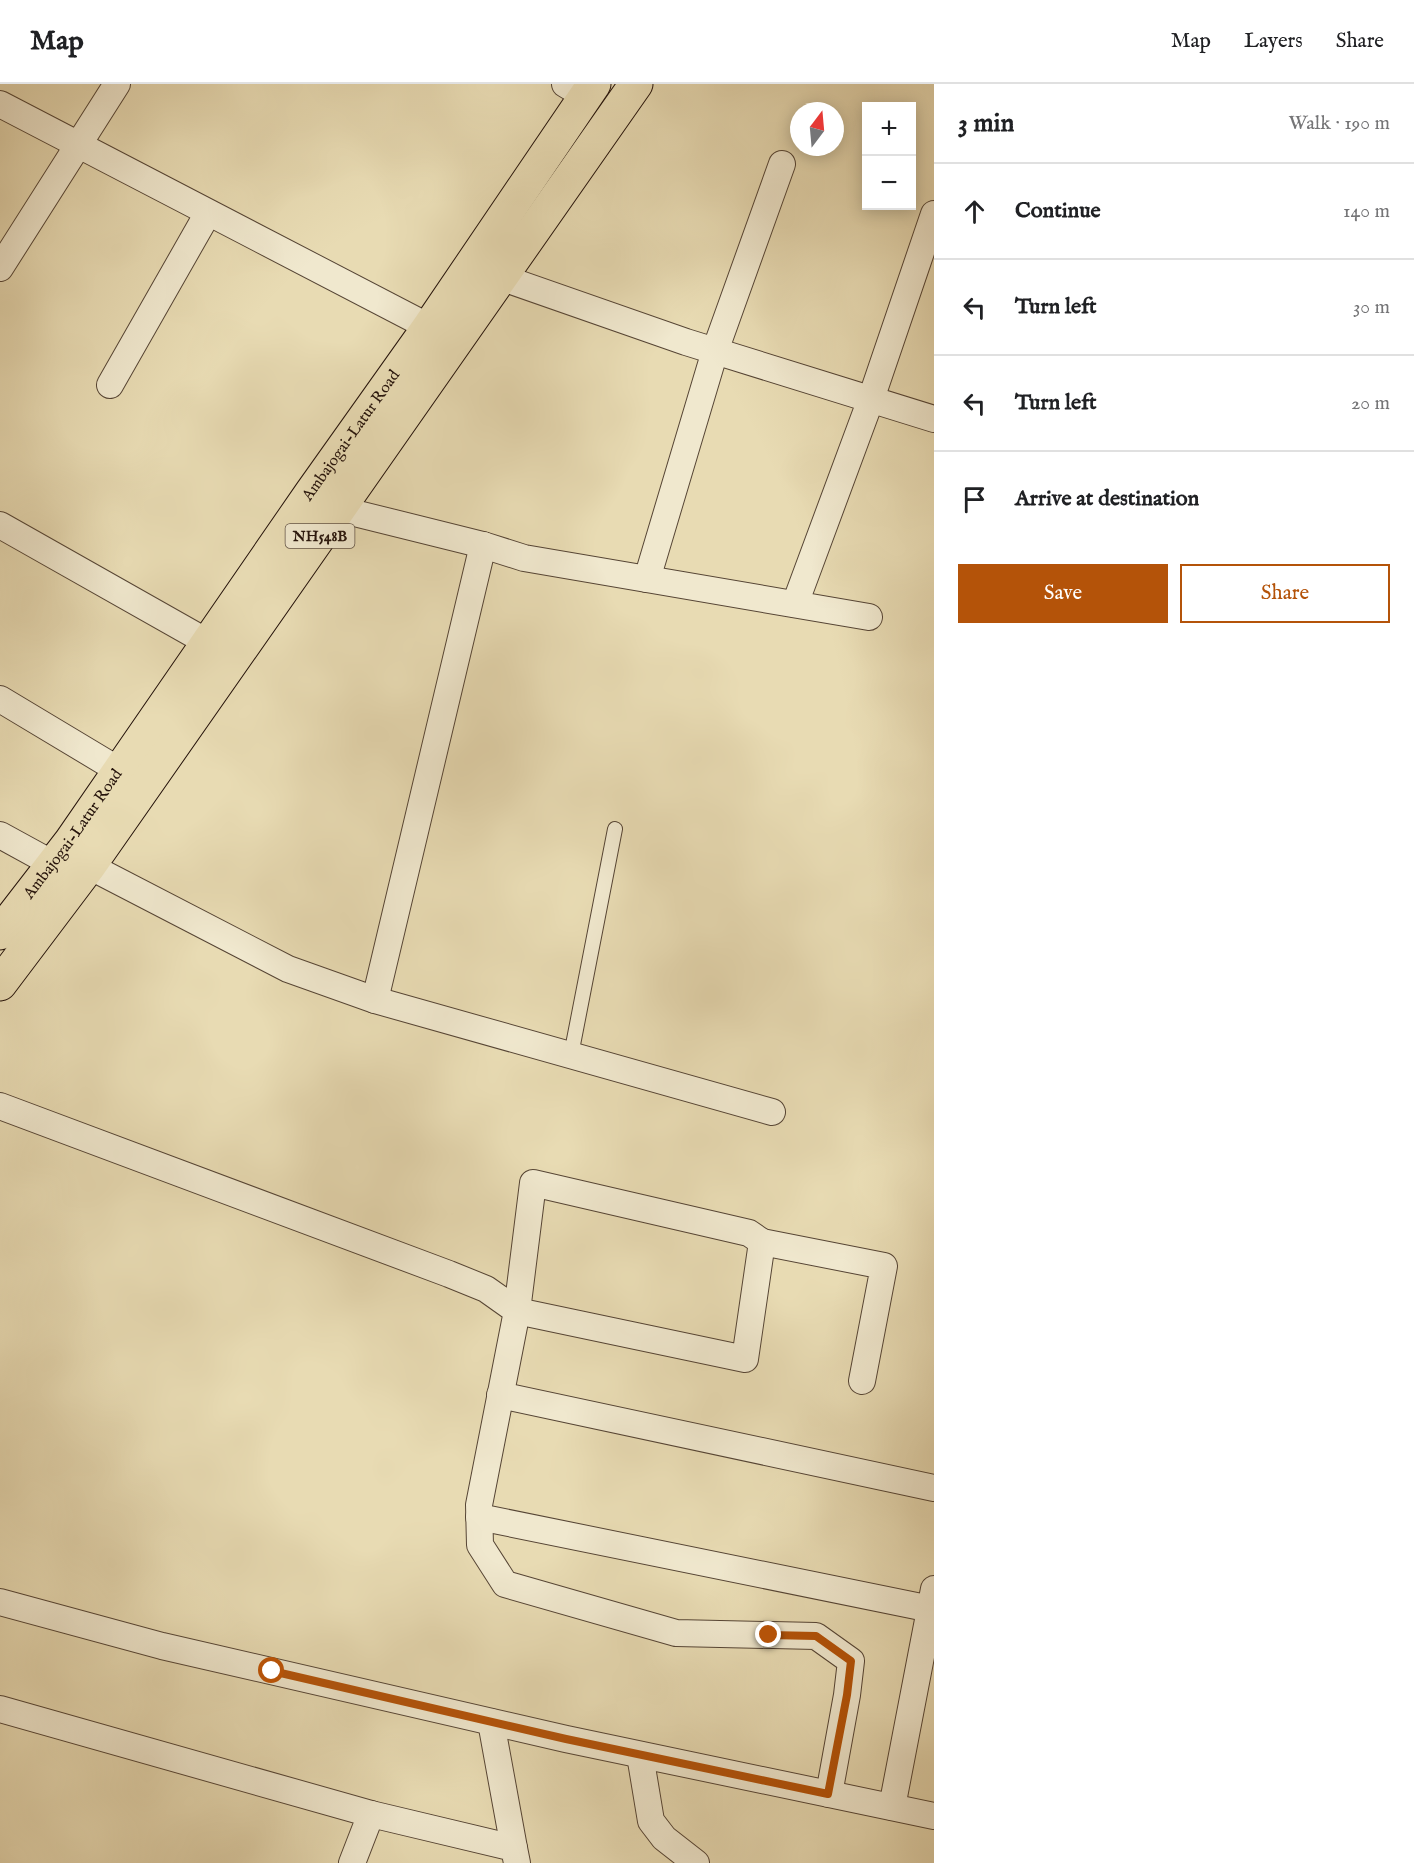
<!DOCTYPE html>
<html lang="en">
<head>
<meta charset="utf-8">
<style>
	:root { --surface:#fff; --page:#f2f2f2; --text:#202124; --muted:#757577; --line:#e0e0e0; --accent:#b45309 }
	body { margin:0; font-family:"IM FELL English",serif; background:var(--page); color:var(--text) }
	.controls { position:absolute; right:18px; top:18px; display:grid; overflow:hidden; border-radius:0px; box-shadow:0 3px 15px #0003 }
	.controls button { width:54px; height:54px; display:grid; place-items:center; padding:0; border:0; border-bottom:2px solid var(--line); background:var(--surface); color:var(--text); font:30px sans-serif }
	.compass { position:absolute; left:790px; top:18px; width:54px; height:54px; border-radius:50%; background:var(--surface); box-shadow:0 3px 15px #0003; rotate:16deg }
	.stop { position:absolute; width:18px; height:18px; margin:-14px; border:4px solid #b45309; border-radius:50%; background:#fff }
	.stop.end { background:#b45309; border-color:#fff; box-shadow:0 2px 6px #0008 }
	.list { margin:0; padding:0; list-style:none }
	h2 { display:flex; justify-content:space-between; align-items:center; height:78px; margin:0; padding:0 24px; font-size:26px }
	h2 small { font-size:20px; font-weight:400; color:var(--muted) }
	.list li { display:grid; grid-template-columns:39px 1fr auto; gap:18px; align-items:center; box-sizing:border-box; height:96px; padding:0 24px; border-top:2px solid var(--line) }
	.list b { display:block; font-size:22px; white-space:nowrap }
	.list em { font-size:20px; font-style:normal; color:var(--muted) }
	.actions { display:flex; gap:12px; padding:18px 24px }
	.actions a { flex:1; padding:14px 0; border:2px solid var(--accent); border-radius:0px; text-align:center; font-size:21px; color:var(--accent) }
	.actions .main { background:var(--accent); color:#fff }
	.icon { flex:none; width:33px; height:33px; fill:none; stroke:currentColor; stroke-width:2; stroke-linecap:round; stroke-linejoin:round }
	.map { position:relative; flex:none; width:934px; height:1779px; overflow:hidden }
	header { display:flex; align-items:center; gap:36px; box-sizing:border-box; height:84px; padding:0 30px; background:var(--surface); border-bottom:2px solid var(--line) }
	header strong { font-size:28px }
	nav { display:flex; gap:33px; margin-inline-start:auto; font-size:21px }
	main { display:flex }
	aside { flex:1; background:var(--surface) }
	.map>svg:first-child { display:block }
</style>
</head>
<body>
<header>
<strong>Map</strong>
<nav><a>Map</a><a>Layers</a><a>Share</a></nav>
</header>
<main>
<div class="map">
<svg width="934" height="1779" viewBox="0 0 934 1779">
	<rect width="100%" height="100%" fill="#e8dbb3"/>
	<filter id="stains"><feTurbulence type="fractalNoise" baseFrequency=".00333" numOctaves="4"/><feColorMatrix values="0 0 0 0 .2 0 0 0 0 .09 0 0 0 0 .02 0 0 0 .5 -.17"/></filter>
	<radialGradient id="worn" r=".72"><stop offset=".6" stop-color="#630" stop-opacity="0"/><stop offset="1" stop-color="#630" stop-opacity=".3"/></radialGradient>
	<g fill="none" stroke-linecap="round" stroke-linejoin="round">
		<defs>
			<polyline id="service" points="571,971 615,745"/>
			<g id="minor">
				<polyline points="565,0 585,12"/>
				<polyline points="0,20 429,243"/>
				<polyline points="0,184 117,0"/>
				<polyline points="500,193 686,258 934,335"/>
				<polyline points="110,301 208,129"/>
				<polyline points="338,425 483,461 524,474 869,533"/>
				<polyline points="0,441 207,558"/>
				<polyline points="647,495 715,267 782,80"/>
				<polyline points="795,520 871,315 934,130"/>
				<polyline points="0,615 120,687"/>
				<polyline points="0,751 53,780"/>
				<polyline points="89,782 288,885 375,916 772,1028"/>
				<polyline points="375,916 483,461"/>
				<polyline points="0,1022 449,1190 486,1205 517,1227 745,1275 762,1158 749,1149 533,1099 517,1227 479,1421 480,1461 505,1500 676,1549 816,1552 851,1577 847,1611 829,1710"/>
				<polyline points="762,1158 884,1182 862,1297"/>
				<polyline points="500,1311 934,1404"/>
				<polyline points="479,1433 931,1525"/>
				<polyline points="0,1518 162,1562 566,1655 934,1732"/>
				<polyline points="0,1625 371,1730 352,1779"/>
				<polyline points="491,1638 514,1764"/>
				<polyline points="640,1671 651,1737 664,1754 696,1779"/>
				<polyline points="892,1723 934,1505"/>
				<polyline points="371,1730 514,1764 517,1779"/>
			</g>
			<g id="trunk">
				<path id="s1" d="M0,849L71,757L311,409L429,243L594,0"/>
				<polyline points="0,900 89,782 636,0"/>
			</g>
		</defs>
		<use href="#service" stroke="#564535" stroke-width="16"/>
		<use href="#minor" stroke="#564535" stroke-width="28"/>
		<use href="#trunk" stroke="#25130b" stroke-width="35"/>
		<use href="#service" stroke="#f0e8ce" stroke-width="14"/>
		<use href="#minor" stroke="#f0e8ce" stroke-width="26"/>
		<use href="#trunk" stroke="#e8dbb3" stroke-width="33"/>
	</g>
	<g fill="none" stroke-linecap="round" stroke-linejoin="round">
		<polyline stroke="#b45309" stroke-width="8" points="272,1587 566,1655 828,1710 847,1611 851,1577 816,1552 769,1551"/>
	</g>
	<g text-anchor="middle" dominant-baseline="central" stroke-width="5" stroke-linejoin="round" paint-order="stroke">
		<rect fill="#f0e8ce" stroke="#625346" stroke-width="1.5" x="285.5" y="440" width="69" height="24" rx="4.5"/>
		<g font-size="15" font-weight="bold" fill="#25130b">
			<text x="320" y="452">NH548B</text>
		</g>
		<g font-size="16" fill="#25130b" stroke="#f0e8ce">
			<text stroke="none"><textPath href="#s1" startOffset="609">Ambajogai-Latur Road</textPath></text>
			<text stroke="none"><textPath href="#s1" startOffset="123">Ambajogai-Latur Road</textPath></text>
		</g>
	</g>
	<rect width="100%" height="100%" filter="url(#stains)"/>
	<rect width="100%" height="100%" fill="url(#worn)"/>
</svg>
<div class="controls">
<button>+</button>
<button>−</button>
</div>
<svg class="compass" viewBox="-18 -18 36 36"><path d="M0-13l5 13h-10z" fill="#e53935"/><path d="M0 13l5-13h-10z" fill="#757577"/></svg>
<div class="stop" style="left:272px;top:1587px"></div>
<div class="stop end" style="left:769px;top:1551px"></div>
</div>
<aside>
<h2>3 min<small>Walk · 190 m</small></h2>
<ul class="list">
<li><svg class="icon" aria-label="ahead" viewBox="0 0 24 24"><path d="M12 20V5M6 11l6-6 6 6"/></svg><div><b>Continue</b></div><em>140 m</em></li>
<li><svg class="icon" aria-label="left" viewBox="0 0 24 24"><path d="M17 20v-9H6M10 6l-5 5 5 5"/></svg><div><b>Turn left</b></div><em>30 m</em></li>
<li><svg class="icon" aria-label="left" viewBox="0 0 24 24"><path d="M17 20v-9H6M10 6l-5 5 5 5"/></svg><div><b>Turn left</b></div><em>20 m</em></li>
<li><svg class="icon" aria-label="arrive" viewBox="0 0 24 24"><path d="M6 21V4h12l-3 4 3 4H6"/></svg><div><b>Arrive at destination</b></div></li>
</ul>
<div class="actions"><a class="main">Save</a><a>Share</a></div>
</aside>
</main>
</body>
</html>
